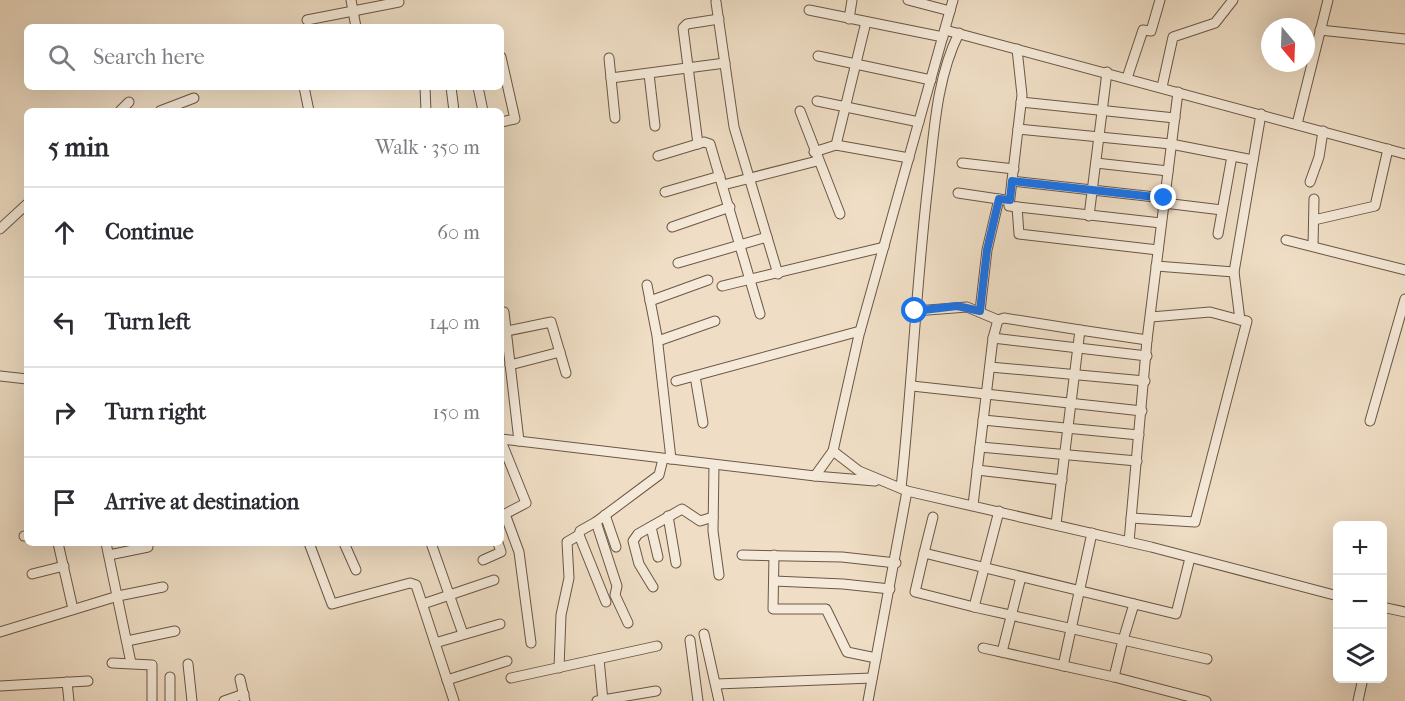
<!DOCTYPE html>
<html lang="en">
<head>
<meta charset="utf-8">
<style>
	:root { --surface:#fff; --page:#f2f2f3; --text:#2b2b33; --muted:#7c7c81; --line:#e1e1e2 }
	body { margin:0; font-family:"IM FELL French Canon",serif; background:var(--page); color:var(--text) }
	.controls { position:absolute; right:18px; bottom:18px; display:grid; overflow:hidden; border-radius:9px; box-shadow:0 6px 24px #0002 }
	.controls button { width:54px; height:54px; display:grid; place-items:center; padding:0; border:0; border-bottom:2px solid var(--line); background:var(--surface); color:var(--text); font:30px sans-serif }
	.compass { position:absolute; left:1261px; top:18px; width:54px; height:54px; border-radius:50%; background:var(--surface); box-shadow:0 6px 24px #0002; rotate:161deg }
	.stop { position:absolute; width:18px; height:18px; margin:-14px; border:4px solid #1a73e8; border-radius:50%; background:#fff }
	.stop.end { background:#1a73e8; border-color:#fff; box-shadow:0 2px 6px #0008 }
	.list { margin:0; padding:0; list-style:none }
	h2 { display:flex; justify-content:space-between; align-items:center; height:78px; margin:0; padding:0 24px; font-size:26px }
	h2 small { font-size:20px; font-weight:400; color:var(--muted) }
	.list li { display:grid; grid-template-columns:39px 1fr auto; gap:18px; align-items:center; box-sizing:border-box; height:90px; padding:0 24px; border-top:2px solid var(--line) }
	.list b { display:block; font-size:22px; white-space:nowrap }
	.list em { font-size:20px; font-style:normal; color:var(--muted) }
	.icon { flex:none; width:33px; height:33px; fill:none; stroke:currentColor; stroke-width:2; stroke-linecap:round; stroke-linejoin:round }
	.map { position:relative; flex:none; width:1405px; height:701px; overflow:hidden }
	.search { position:absolute; background:var(--surface); box-shadow:0 6px 24px #0002; left:24px; top:24px; width:480px; height:66px; display:flex; align-items:center; gap:15px; box-sizing:border-box; padding:0 21px; border-radius:9px; color:var(--muted); font-size:22px }
	.panel { position:absolute; background:var(--surface); box-shadow:0 6px 24px #0002; left:24px; top:108px; width:480px; height:438px; border-radius:9px }
	.map>svg:first-child { display:block }
</style>
</head>
<body>
<div class="map">
<svg width="1405" height="701" viewBox="0 0 1405 701">
	<rect width="100%" height="100%" fill="#efdec5"/>
	<filter id="stains"><feTurbulence type="fractalNoise" baseFrequency=".00333" numOctaves="4"/><feColorMatrix values="0 0 0 0 .2 0 0 0 0 .09 0 0 0 0 .02 0 0 0 .5 -.17"/></filter>
	<radialGradient id="worn" r=".72"><stop offset=".6" stop-color="#630" stop-opacity="0"/><stop offset="1" stop-color="#630" stop-opacity=".3"/></radialGradient>
	<g fill="none" stroke-linecap="round" stroke-linejoin="round">
		<defs>
			<g id="minor">
				<polyline points="351,0 356,27"/>
				<polyline points="908,0 950,11"/>
				<polyline points="953,0 859,335 833,451 859,471 907,491 1151,547 1338,596"/>
				<polyline points="716,2 734,127 778,274"/>
				<polyline points="809,10 943,37"/>
				<polyline points="849,19 852,0"/>
				<polyline points="307,20 399,2"/>
				<polyline points="945,30 1405,154"/>
				<polyline points="1320,30 1405,39"/>
				<polyline points="1017,49 1022,95 1009,206 1161,223"/>
				<polyline points="818,56 931,80"/>
				<polyline points="501,57 515,119 501,122"/>
				<polyline points="609,58 615,118"/>
				<polyline points="649,74 655,126"/>
				<polyline points="611,78 725,63"/>
				<polyline points="1127,78 1143,30 1151,31 1160,0"/>
				<polyline points="304,87 309,111"/>
				<polyline points="425,87 426,111"/>
				<polyline points="451,87 454,111"/>
				<polyline points="478,87 483,111"/>
				<polyline points="1162,87 1173,37 1215,23 1233,0"/>
				<polyline points="817,101 919,122"/>
				<polyline points="1021,102 1175,118"/>
				<polyline points="120,111 129,102"/>
				<polyline points="160,111 194,98"/>
				<polyline points="800,111 840,214"/>
				<polyline points="1297,124 1328,0"/>
				<polyline points="1018,129 1171,144 1253,160"/>
				<polyline points="698,144 683,28 687,24 719,19"/>
				<polyline points="836,145 866,22"/>
				<polyline points="814,152 836,145 909,158"/>
				<polyline points="658,156 704,142 710,144 760,314"/>
				<polyline points="962,163 1014,169"/>
				<polyline points="1096,163 1168,171"/>
				<polyline points="1012,181 1164,198"/>
				<polyline points="1310,182 1319,157 1323,131"/>
				<polyline points="723,185 817,161"/>
				<polyline points="665,192 720,176"/>
				<polyline points="958,193 1005,200"/>
				<polyline points="1164,203 1222,210"/>
				<polyline points="1017,207 1019,234 1158,250"/>
				<polyline points="1089,216 1107,72"/>
				<polyline points="1314,220 1375,206 1388,149"/>
				<polyline points="672,227 730,207"/>
				<polyline points="0,229 27,204"/>
				<polyline points="1218,234 1232,156"/>
				<polyline points="1286,240 1405,270"/>
				<polyline points="1313,246 1314,199"/>
				<polyline points="678,263 767,237"/>
				<polyline points="1156,266 1234,272"/>
				<polyline points="647,285 657,336 671,459"/>
				<polyline points="722,286 884,247"/>
				<polyline points="650,301 708,280"/>
				<polyline points="915,311 967,307 998,320"/>
				<polyline points="980,311 987,250 999,199"/>
				<polyline points="504,312 519,441"/>
				<polyline points="1151,317 1210,312 1240,320 1234,272 1261,114"/>
				<polyline points="502,332 551,322 566,373"/>
				<polyline points="993,338 1147,356"/>
				<polyline points="658,341 715,321"/>
				<polyline points="510,365 560,352"/>
				<polyline points="990,367 1145,381"/>
				<polyline points="0,376 27,379"/>
				<polyline points="695,376 703,423"/>
				<polyline points="676,381 860,331"/>
				<polyline points="912,386 1142,411"/>
				<polyline points="983,420 1139,435"/>
				<polyline points="1370,421 1405,299"/>
				<polyline points="501,439 815,476 833,451"/>
				<polyline points="501,441 526,503 505,514 519,552 531,643"/>
				<polyline points="980,447 1137,461"/>
				<polyline points="714,465 713,531 719,575"/>
				<polyline points="977,470 1062,480"/>
				<polyline points="815,476 875,481"/>
				<path d="M901,488C912,387 916,286 928,184C934,134 936,79 959,33"/>
				<polyline points="973,505 993,338 998,320 1004,318 1080,330"/>
				<polyline points="605,515 616,547"/>
				<polyline points="668,516 676,563"/>
				<polyline points="1131,518 1195,522 1247,321 1240,320"/>
				<polyline points="596,522 580,531 579,535 606,602"/>
				<polyline points="1056,524 1080,330 1147,340"/>
				<polyline points="651,527 658,557"/>
				<polyline points="24,536 27,536"/>
				<polyline points="1129,542 1147,340 1178,92"/>
				<polyline points="58,543 73,609"/>
				<polyline points="106,543 131,663"/>
				<polyline points="309,543 332,604 410,583 416,585 454,701"/>
				<polyline points="344,543 356,570"/>
				<polyline points="431,543 463,634"/>
				<polyline points="924,553 933,517"/>
				<polyline points="109,555 148,547"/>
				<polyline points="742,555 842,557 896,563"/>
				<polyline points="774,555 773,609 826,609 847,652 876,658"/>
				<polyline points="483,560 501,552 498,543"/>
				<polyline points="32,574 64,566"/>
				<polyline points="774,581 843,584 890,589"/>
				<polyline points="653,587 639,564 633,541 638,534 682,509 700,521 713,517"/>
				<polyline points="423,604 494,580"/>
				<polyline points="1134,604 1123,640 1207,659"/>
				<polyline points="974,607 915,592 924,553 1176,614 1190,558"/>
				<polyline points="1382,607 1405,612"/>
				<polyline points="628,623 615,595 617,586 596,522 659,475 663,459"/>
				<polyline points="0,632 118,596 163,587"/>
				<polyline points="704,634 719,701"/>
				<polyline points="690,640 698,701"/>
				<polyline points="127,641 175,631"/>
				<polyline points="435,643 500,624"/>
				<polyline points="983,648 1114,677 1123,640 974,607 999,511"/>
				<polyline points="1002,652 1021,577"/>
				<polyline points="599,659 603,701"/>
				<polyline points="112,663 152,665 152,701"/>
				<polyline points="188,664 192,701"/>
				<polyline points="1063,666 1092,533"/>
				<polyline points="559,668 561,615 569,578 567,542 579,535"/>
				<polyline points="1114,677 1206,701"/>
				<polyline points="511,678 657,646"/>
				<polyline points="240,679 245,701"/>
				<polyline points="447,680 507,661"/>
				<polyline points="67,682 69,701"/>
				<polyline points="716,684 872,678"/>
				<polyline points="0,686 88,681"/>
				<polyline points="170,701 170,677"/>
				<polyline points="224,701 244,694"/>
				<polyline points="597,701 656,691"/>
				<polyline points="868,701 907,491"/>
				<polyline points="1358,701 1363,678"/>
			</g>
		</defs>
		<use href="#minor" stroke="#6c5645" stroke-width="11"/>
		<use href="#minor" stroke="#f5ead9" stroke-width="9"/>
	</g>
	<g fill="none" stroke-linecap="round" stroke-linejoin="round">
		<polyline stroke="#1a73e8" stroke-width="8" points="915,311 957,306 980,311 987,250 999,199 1010,200 1012,181 1164,198"/>
	</g>
	<rect width="100%" height="100%" filter="url(#stains)"/>
	<rect width="100%" height="100%" fill="url(#worn)"/>
</svg>
<div class="controls">
<button>+</button>
<button>−</button>
<button><svg class="icon" aria-label="layers" viewBox="0 0 24 24"><path d="M12 4l9 5-9 5-9-5zM3 14l9 5 9-5"/></svg></button>
</div>
<svg class="compass" viewBox="-18 -18 36 36"><path d="M0-13l5 13h-10z" fill="#e53935"/><path d="M0 13l5-13h-10z" fill="#7c7c81"/></svg>
<div class="stop" style="left:915px;top:311px"></div>
<div class="stop end" style="left:1164px;top:198px"></div>
<div class="search"><svg class="icon" aria-label="search" viewBox="0 0 24 24"><circle cx="10" cy="10" r="6"/><path d="M15 15l6 6"/></svg>Search here</div>
<section class="panel">
<h2>5 min<small>Walk · 350 m</small></h2>
<ul class="list">
<li><svg class="icon" aria-label="ahead" viewBox="0 0 24 24"><path d="M12 20V5M6 11l6-6 6 6"/></svg><div><b>Continue</b></div><em>60 m</em></li>
<li><svg class="icon" aria-label="left" viewBox="0 0 24 24"><path d="M17 20v-9H6M10 6l-5 5 5 5"/></svg><div><b>Turn left</b></div><em>140 m</em></li>
<li><svg class="icon" aria-label="right" viewBox="0 0 24 24"><path d="M7 20v-9h11M14 6l5 5-5 5"/></svg><div><b>Turn right</b></div><em>150 m</em></li>
<li><svg class="icon" aria-label="arrive" viewBox="0 0 24 24"><path d="M6 21V4h12l-3 4 3 4H6"/></svg><div><b>Arrive at destination</b></div></li>
</ul>
</section>
</div>
</body>
</html>
